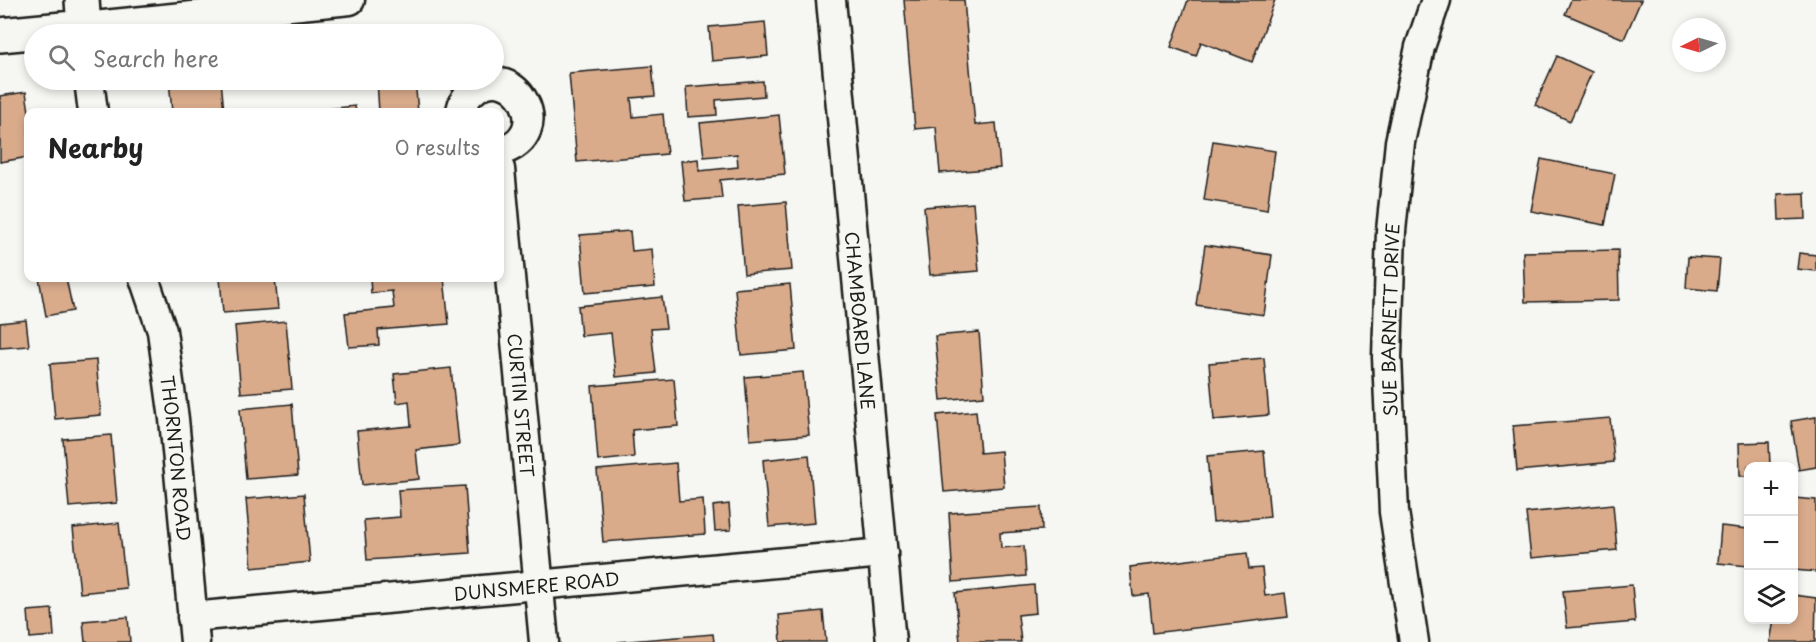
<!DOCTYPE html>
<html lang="en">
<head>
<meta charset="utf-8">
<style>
	:root { --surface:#fff; --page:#f6f6f6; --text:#222; --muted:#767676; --line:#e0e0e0 }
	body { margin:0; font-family:"Playpen Sans",sans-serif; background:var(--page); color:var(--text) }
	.controls { position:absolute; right:18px; bottom:18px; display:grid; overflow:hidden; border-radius:12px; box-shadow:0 3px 9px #0003 }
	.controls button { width:54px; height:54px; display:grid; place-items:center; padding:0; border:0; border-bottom:2px solid var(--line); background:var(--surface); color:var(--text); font:30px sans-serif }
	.compass { position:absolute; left:1672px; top:18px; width:54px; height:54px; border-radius:50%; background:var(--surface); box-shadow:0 3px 9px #0003; rotate:265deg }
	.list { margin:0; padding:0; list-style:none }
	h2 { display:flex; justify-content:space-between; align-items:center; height:78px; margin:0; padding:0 24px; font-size:26px }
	h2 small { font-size:20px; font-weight:400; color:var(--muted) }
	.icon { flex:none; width:33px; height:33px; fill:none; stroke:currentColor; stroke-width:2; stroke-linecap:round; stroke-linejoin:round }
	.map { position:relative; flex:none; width:1816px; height:642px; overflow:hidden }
	.search { position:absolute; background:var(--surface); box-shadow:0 3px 9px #0003; left:24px; top:24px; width:480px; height:66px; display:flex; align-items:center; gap:15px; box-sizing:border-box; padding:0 21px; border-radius:33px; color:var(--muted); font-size:22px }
	.panel { position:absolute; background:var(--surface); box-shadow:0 3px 9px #0003; left:24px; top:108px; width:480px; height:174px; border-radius:12px }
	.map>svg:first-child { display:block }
</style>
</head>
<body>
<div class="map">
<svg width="1816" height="642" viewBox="0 0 1816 642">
	<rect width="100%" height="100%" fill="#f6f6f2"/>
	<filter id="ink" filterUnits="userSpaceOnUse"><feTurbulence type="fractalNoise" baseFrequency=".0167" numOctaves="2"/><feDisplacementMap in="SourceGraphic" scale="12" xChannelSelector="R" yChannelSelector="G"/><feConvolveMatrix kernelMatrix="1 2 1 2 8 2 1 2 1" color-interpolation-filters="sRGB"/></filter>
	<g filter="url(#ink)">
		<g fill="#d9ab8b" stroke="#1c1c1c" stroke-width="1.5">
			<polygon points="904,0 964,0 975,125 996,123 1000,168 940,173 936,127 915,129"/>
			<polygon points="1188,0 1275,0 1252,62 1201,42 1196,56 1171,47"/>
			<polygon points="1571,0 1641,0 1624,39 1565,14"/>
			<polygon points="765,22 768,56 712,61 709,27"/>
			<polygon points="1557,56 1592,72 1570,121 1535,105"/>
			<polygon points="652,66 655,96 631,98 633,117 663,114 667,154 577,162 569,73"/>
			<polygon points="169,80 221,80 224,112 172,112"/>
			<polygon points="377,80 415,80 418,112 379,112"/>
			<polygon points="763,81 764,96 716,100 717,115 688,117 686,87"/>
			<polygon points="26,92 29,112 28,157 0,162 0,96"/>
			<polygon points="355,106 356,112 327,112 327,109"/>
			<polygon points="779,115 785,174 720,180 722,198 685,201 681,161 698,159 699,171 738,167 737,154 704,157 700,123"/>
			<polygon points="1213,141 1275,151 1267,210 1204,200"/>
			<polygon points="1541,159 1615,174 1605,225 1531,211"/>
			<polygon points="1805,193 1806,219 1779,220 1778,194"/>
			<polygon points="786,202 792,270 744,274 738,206"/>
			<polygon points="973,203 979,271 930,275 924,207"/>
			<polygon points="630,231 632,251 652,249 655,287 585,293 580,235"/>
			<polygon points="1205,245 1272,255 1264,315 1196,305"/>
			<polygon points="1618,250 1619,300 1525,302 1523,252"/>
			<polygon points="1799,253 1816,255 1816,271 1797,269"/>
			<polygon points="1688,257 1720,259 1717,291 1686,288"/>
			<polygon points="39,278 66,278 73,311 46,316"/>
			<polygon points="220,278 275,278 278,309 223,313"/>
			<polygon points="370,278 444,278 449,324 378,330 379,345 349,347 345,313 394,308 392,291 371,293"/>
			<polygon points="790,284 796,350 741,355 735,289"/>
			<polygon points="662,297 666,328 651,329 656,373 616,377 611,333 581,336 578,306"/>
			<polygon points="26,320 29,346 0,348 0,323"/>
			<polygon points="286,321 292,389 241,393 235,326"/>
			<polygon points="979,332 984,396 941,400 935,336"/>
			<polygon points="1264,358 1269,415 1214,420 1209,363"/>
			<polygon points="96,360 101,415 55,419 50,364"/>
			<polygon points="451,368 459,445 416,450 419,479 362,485 357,431 411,426 409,401 397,403 394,374"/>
			<polygon points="803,372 809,435 750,440 745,377"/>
			<polygon points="674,379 678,426 632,430 634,457 598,461 592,386"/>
			<polygon points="292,404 298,475 246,479 240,409"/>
			<polygon points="976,411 980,453 1001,451 1004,487 944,492 937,415"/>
			<polygon points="1816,417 1816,467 1799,470 1791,421"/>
			<polygon points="1610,418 1614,462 1517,471 1513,426"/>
			<polygon points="111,435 117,503 69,507 63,439"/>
			<polygon points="1769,442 1770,466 1748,466 1748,476 1740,476 1739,443"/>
			<polygon points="1264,451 1270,517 1213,522 1207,456"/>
			<polygon points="809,455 815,523 769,527 763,460"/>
			<polygon points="676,463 679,501 703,499 705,534 603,542 597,470"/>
			<polygon points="465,486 470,553 367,560 364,520 400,517 398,490"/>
			<polygon points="304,494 310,562 252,568 246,499"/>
			<polygon points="1794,498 1816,500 1816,572 1794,570"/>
			<polygon points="729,504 731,530 715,531 713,506"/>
			<polygon points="1613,504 1617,550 1531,558 1526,513"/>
			<polygon points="1041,507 1042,530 1000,533 1001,548 1024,546 1026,576 953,582 949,513"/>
			<polygon points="119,523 126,588 80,593 73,528"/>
			<polygon points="1721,526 1748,529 1748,566 1718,563"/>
			<polygon points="1247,553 1249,569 1262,568 1265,596 1285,593 1288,617 1153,633 1149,594 1133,596 1130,567"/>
			<polygon points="1034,585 1036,613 1018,615 1021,642 960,642 955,593"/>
			<polygon points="1632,585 1635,622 1567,628 1563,591"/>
			<polygon points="1794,595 1816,598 1815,642 1770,642 1774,620 1794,620"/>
			<polygon points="52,609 54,636 30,638 28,611"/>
			<polygon points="823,611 826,642 781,642 779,615"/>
			<polygon points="128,617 130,642 85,642 83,621"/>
			<polygon points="713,634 714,642 617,642"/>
		</g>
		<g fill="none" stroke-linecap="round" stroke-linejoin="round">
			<defs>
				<g id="street">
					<path id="s1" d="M831,0L891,642"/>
					<polyline points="85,34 84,27 350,0"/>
					<polyline points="89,80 93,112"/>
					<path d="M461,112C462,102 467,95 475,89C514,59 559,134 500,151"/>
					<path id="s2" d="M500,169L544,642"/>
					<path id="s3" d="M144,278L162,331L174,419L195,642"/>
					<path id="s4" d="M192,617L883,553"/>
					<path id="s5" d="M1414,642L1394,512L1387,357L1391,231L1400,142L1420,47L1436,0"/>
				</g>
				<polyline id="secondary" points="0,35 84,27 82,0"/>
			</defs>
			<use href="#street" stroke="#1c1c1c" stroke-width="33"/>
			<use href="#secondary" stroke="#1c1c1c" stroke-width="38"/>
			<use href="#street" stroke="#f6f6f2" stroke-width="28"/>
			<use href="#secondary" stroke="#f6f6f2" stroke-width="33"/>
		</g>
	</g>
	<g text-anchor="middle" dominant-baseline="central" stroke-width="4.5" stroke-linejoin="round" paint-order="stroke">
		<g font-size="18" fill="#1c1c1c" stroke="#f6f6f2">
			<text stroke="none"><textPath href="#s5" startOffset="324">SUE BARNETT DRIVE</textPath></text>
			<text stroke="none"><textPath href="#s1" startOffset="322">CHAMBOARD LANE</textPath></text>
			<text stroke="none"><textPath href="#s2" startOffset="237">CURTIN STREET</textPath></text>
			<text stroke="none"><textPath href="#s3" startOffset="184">THORNTON ROAD</textPath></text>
			<text stroke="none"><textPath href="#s4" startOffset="346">DUNSMERE ROAD</textPath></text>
		</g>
	</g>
</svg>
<div class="controls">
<button>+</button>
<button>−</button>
<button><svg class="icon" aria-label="layers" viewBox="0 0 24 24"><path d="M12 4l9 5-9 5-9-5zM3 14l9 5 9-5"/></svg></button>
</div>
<svg class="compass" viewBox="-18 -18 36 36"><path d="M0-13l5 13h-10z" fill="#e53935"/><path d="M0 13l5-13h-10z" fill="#767676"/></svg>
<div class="search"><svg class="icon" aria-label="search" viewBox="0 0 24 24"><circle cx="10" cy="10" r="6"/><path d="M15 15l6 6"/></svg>Search here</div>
<section class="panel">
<h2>Nearby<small>0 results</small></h2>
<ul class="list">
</ul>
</section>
</div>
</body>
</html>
